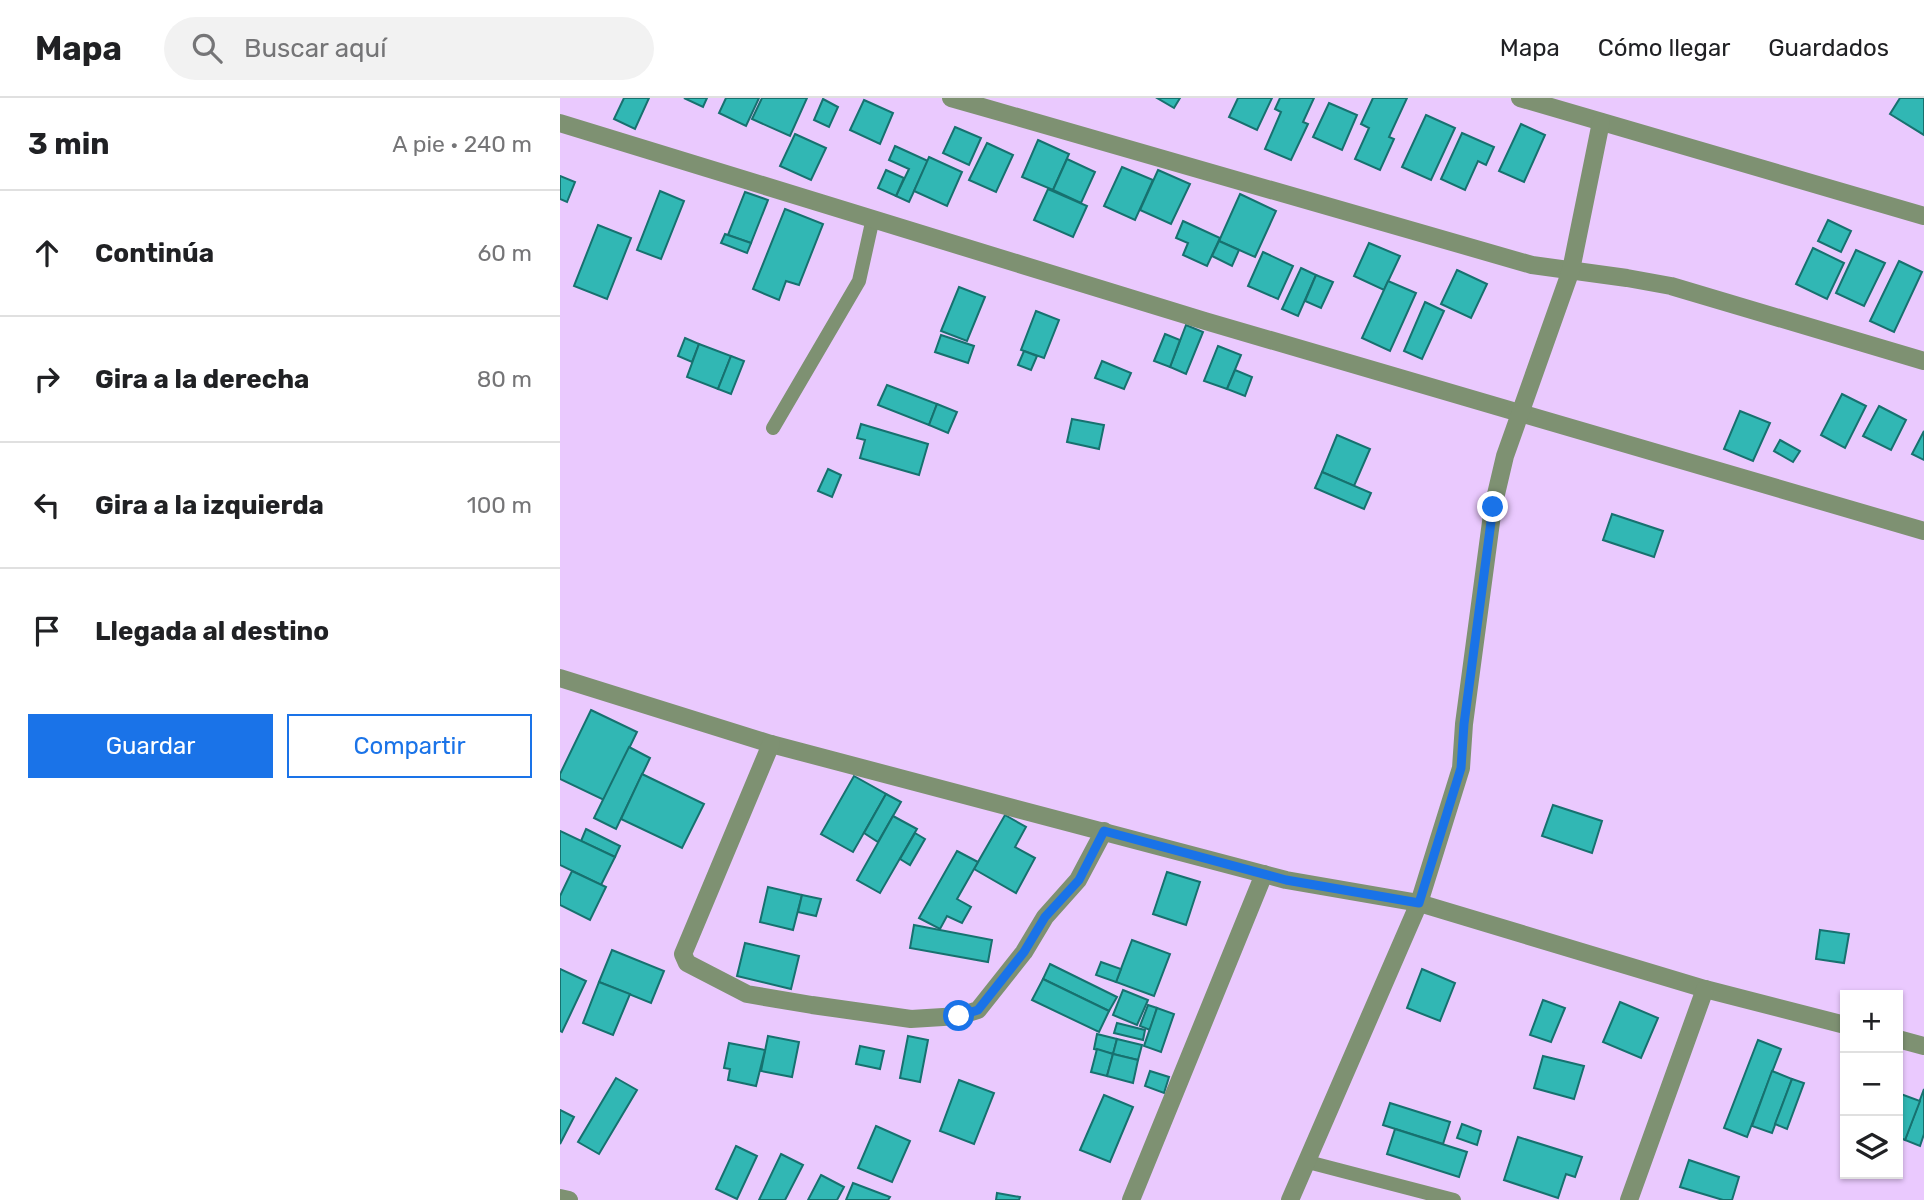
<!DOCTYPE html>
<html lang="es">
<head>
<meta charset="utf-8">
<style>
	:root { --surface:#fff; --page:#f2f2f2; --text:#202124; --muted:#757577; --line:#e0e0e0; --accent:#1a73e8 }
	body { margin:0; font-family:Rubik,sans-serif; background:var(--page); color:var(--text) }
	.controls { position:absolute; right:21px; bottom:21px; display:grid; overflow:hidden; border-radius:0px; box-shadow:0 2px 5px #0004 }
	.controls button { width:63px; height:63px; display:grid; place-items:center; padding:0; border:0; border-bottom:2px solid var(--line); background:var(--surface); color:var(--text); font:35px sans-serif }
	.stop { position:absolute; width:21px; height:21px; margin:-16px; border:5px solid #1a73e8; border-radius:50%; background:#fff }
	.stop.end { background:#1a73e8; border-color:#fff; box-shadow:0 2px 7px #0008 }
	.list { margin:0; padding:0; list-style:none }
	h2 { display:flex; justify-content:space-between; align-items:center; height:91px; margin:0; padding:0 28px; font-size:30px }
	h2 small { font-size:23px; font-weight:400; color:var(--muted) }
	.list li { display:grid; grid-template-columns:46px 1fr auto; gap:21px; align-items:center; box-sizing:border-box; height:126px; padding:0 28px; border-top:2px solid var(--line) }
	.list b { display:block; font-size:26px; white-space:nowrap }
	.list em { font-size:23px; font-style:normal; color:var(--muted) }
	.actions { display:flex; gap:14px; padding:21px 28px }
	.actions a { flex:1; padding:16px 0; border:2px solid var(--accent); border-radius:0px; text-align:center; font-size:24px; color:var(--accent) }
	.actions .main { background:var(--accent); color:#fff }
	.icon { flex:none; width:38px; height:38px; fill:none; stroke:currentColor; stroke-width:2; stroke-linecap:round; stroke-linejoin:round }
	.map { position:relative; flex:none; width:1364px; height:1102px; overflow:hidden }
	header { display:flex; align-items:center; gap:42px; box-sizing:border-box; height:98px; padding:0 35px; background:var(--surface); border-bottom:2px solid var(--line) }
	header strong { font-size:33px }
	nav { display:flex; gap:38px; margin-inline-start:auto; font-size:24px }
	.search { width:490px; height:63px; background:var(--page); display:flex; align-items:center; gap:18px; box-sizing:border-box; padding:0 24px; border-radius:38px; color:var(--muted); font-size:26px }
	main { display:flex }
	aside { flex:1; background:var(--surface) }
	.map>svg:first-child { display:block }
</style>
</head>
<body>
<header>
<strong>Mapa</strong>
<div class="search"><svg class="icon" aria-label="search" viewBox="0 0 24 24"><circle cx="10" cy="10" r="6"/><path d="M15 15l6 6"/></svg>Buscar aquí</div>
<nav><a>Mapa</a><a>Cómo llegar</a><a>Guardados</a></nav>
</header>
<main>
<aside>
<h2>3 min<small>A pie · 240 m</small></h2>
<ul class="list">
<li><svg class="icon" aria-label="ahead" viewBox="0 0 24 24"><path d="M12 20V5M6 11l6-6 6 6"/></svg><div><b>Continúa</b></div><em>60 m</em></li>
<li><svg class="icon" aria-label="right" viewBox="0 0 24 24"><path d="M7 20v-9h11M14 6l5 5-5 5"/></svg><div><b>Gira a la derecha</b></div><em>80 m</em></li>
<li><svg class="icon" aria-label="left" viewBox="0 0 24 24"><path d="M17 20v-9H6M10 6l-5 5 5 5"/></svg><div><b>Gira a la izquierda</b></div><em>100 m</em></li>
<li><svg class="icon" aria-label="arrive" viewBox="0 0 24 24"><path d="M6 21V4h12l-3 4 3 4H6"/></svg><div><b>Llegada al destino</b></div></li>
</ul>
<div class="actions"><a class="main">Guardar</a><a>Compartir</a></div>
</aside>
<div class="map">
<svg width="1364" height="1102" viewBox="0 0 1364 1102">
	<rect width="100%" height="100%" fill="#eac9fe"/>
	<g fill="#31b7b4" stroke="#17716f" stroke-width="2">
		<polygon points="64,0 89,0 75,31 54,21"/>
		<polygon points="124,0 147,0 143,9"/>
		<polygon points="166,0 199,0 186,28 159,15"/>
		<polygon points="202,0 247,0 230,38 192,21"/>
		<polygon points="597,0 620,0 614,10"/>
		<polygon points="678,0 712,0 697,32 669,19"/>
		<polygon points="720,0 754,0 743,24 748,26 731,62 705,51 721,14 715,11"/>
		<polygon points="813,0 847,0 829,39 834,41 820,72 795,61 809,30 801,26"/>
		<polygon points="1340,0 1364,0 1364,37 1330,16"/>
		<polygon points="263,1 278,9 269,29 254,22"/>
		<polygon points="304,2 333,15 320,46 290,32"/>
		<polygon points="769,5 797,17 782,52 753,39"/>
		<polygon points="866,17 895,30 871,82 842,69"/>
		<polygon points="961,26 985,37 964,84 939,73"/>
		<polygon points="395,29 421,40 409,67 383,55"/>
		<polygon points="902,35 934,49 926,67 918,63 905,92 881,81"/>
		<polygon points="235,36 266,50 251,82 220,68"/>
		<polygon points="478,42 509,56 493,92 462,79"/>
		<polygon points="427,45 453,57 436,94 409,82"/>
		<polygon points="335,48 368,63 349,104 336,98 349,71 329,62"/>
		<polygon points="369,59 402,74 387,108 354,93"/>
		<polygon points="507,61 535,74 521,105 493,92"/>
		<polygon points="562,69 593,82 575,122 544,108"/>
		<polygon points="326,72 344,80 336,98 318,90"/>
		<polygon points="598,72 630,86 611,126 580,112"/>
		<polygon points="0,78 15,84 7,104 0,101"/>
		<polygon points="488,91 527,108 513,139 474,122"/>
		<polygon points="100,93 124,103 101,161 77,152"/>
		<polygon points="185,94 208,102 191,145 168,137"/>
		<polygon points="680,96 716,113 695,159 659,143"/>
		<polygon points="225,111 263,126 239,187 226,183 219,202 193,191"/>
		<polygon points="1268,122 1291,133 1281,154 1258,143"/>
		<polygon points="623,123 660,140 647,168 623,157 628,145 616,140"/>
		<polygon points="38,127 71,140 47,201 14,188"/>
		<polygon points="165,136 191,145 187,155 161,145"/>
		<polygon points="659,143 679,152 672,168 652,158"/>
		<polygon points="809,145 840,158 824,192 794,178"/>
		<polygon points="1253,150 1284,165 1267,201 1236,186"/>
		<polygon points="1296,152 1325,165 1304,208 1276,195"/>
		<polygon points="703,154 733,168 718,201 688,188"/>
		<polygon points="1339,163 1362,174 1334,234 1310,223"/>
		<polygon points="741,170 756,177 738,218 722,211"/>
		<polygon points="897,172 927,186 911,220 881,206"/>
		<polygon points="756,177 773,184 761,210 745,203"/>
		<polygon points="828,183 856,195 830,253 802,240"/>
		<polygon points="399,189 425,199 407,243 381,233"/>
		<polygon points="865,204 884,213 862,261 844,253"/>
		<polygon points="476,213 499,222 484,260 461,252"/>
		<polygon points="626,227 643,234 626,276 610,269"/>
		<polygon points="605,236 620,242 610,269 594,263"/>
		<polygon points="381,237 414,248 408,265 375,254"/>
		<polygon points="125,240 139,246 132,264 118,258"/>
		<polygon points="139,246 171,258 158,291 127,279"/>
		<polygon points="658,248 681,257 667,291 644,283"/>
		<polygon points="464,253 477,258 471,272 458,267"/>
		<polygon points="171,258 184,263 171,296 158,291"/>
		<polygon points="542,263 571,275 564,291 535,280"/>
		<polygon points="675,272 692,279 685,298 667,291"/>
		<polygon points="327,287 377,306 369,327 318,307"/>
		<polygon points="1282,296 1306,308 1285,350 1261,337"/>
		<polygon points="377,306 397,314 388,335 369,327"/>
		<polygon points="1319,308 1346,322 1331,352 1303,338"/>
		<polygon points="1180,313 1210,325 1193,363 1164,351"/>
		<polygon points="512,321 544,327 539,351 507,344"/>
		<polygon points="301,326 368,346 359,377 300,360 305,342 297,340"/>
		<polygon points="1364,333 1364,362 1352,356"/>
		<polygon points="777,337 810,351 794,388 762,374"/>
		<polygon points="1220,342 1240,353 1233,364 1214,353"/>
		<polygon points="268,371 281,377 272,399 258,393"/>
		<polygon points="762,374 811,395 804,411 755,390"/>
		<polygon points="1052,416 1103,433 1094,459 1043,442"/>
		<polygon points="31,612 77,634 44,702 0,681 0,676"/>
		<polygon points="69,649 90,660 56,731 34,720"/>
		<polygon points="82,676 144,706 122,750 61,721"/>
		<polygon points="294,678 326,696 293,754 261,736"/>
		<polygon points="326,696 341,704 318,744 304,735"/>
		<polygon points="993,707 1042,723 1032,755 982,738"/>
		<polygon points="445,717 466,729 455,749 475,760 456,795 414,771"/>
		<polygon points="333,718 357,731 320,795 297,782"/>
		<polygon points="26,731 60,748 55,759 21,743"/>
		<polygon points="0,733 55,759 41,787 0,767"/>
		<polygon points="355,735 365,741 350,767 340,761"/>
		<polygon points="397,753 418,764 397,801 411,809 402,825 387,818 380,831 359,820"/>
		<polygon points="12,773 46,789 30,822 0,807 0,798"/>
		<polygon points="607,774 640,784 626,827 593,816"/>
		<polygon points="208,789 242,797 233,832 200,824"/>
		<polygon points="242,797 261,801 256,818 238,814"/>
		<polygon points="354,827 432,842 428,864 350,850"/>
		<polygon points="1260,832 1289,836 1284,865 1256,861"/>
		<polygon points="572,842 610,856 594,898 556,884"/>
		<polygon points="185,845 239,858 231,891 177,878"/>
		<polygon points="52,852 104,873 91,905 39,884"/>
		<polygon points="541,864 561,871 556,884 536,877"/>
		<polygon points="490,866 557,899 549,913 483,881"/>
		<polygon points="0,871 26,883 2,934 0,933"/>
		<polygon points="862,871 895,885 880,923 847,910"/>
		<polygon points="483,881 549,913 539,934 472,902"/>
		<polygon points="39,884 70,896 53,937 23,925"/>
		<polygon points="563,892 588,902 577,927 553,917"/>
		<polygon points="983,902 1005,910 991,944 970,937"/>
		<polygon points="1060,904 1098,920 1081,960 1043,944"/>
		<polygon points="588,907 597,910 590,932 580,928"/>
		<polygon points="597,910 614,916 601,954 584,948"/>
		<polygon points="557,925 585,932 583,942 554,935"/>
		<polygon points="537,936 557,941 553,956 534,951"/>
		<polygon points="208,938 239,944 232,979 201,973"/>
		<polygon points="348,938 368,942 360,984 340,980"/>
		<polygon points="557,941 582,947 578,962 553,956"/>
		<polygon points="1198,942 1221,951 1187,1039 1164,1030"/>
		<polygon points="169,945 205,952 196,988 168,982 170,971 164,970"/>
		<polygon points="300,948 324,953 320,971 296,966"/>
		<polygon points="537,951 553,956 547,978 531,974"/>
		<polygon points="553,956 578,962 573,985 547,978"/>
		<polygon points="983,958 1024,968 1014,1001 974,990"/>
		<polygon points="590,973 609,979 604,995 585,988"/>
		<polygon points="1212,973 1232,981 1212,1035 1192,1028"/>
		<polygon points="56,980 77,992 39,1056 18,1044"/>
		<polygon points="1232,981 1244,985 1227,1031 1215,1026"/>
		<polygon points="399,982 434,995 414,1046 380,1033"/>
		<polygon points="1364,991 1364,1036 1360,1048 1345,1042"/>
		<polygon points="1338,995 1360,1003 1345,1042 1338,1039"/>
		<polygon points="544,997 573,1009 550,1064 520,1052"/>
		<polygon points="830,1005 890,1024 883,1046 823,1027"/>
		<polygon points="0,1012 14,1019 0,1046"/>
		<polygon points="902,1026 921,1033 917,1047 897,1040"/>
		<polygon points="316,1028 350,1043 332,1084 298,1070"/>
		<polygon points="835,1031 907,1054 899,1079 827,1056"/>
		<polygon points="958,1039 1022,1059 1015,1079 1006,1076 998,1100 944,1082"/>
		<polygon points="176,1048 197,1058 177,1101 156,1091"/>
		<polygon points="221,1056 243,1067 225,1102 199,1102"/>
		<polygon points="1129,1062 1179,1079 1172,1102 1163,1102 1120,1089"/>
		<polygon points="261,1077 284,1089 277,1102 248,1102"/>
		<polygon points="293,1085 330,1099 328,1102 286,1102"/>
		<polygon points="437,1095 460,1099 459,1102 436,1102"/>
	</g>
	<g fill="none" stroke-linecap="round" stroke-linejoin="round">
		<g stroke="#7e9172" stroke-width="14">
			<polyline points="213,330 299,183 313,120"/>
			<polyline points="748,1064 894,1102"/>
		</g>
		<g stroke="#7e9172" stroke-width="18">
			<polyline points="391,0 972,167 1067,180 1111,188 1364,263"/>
			<polyline points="960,0 1364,118"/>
			<polyline points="0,25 645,223 1364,433"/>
			<polyline points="0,580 211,646 726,782 859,805 1145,891 1285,927"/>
			<polyline points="211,646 123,856 127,865 187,896 252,907 351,921 399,918 418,912 464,854 485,819 518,782 544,733"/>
			<polyline points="1338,941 1364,948"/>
			<polyline points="0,1100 9,1102"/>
			<polyline points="571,1102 704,776"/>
			<polyline points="730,1102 859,805 901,670 904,626 933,409 945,358 1011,172 1041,24"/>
			<polyline points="1069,1102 1145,891"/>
		</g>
	</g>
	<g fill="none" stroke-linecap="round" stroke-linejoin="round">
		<polyline stroke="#1a73e8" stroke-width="9" points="399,918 418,912 464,854 485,819 519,782 544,733 726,782 859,805 901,670 904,626 933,409"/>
	</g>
</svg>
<div class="controls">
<button>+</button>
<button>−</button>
<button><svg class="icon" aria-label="layers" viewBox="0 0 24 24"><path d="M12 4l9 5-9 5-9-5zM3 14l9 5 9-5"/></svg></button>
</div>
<div class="stop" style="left:399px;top:918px"></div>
<div class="stop end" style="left:933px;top:409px"></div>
</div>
</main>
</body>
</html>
